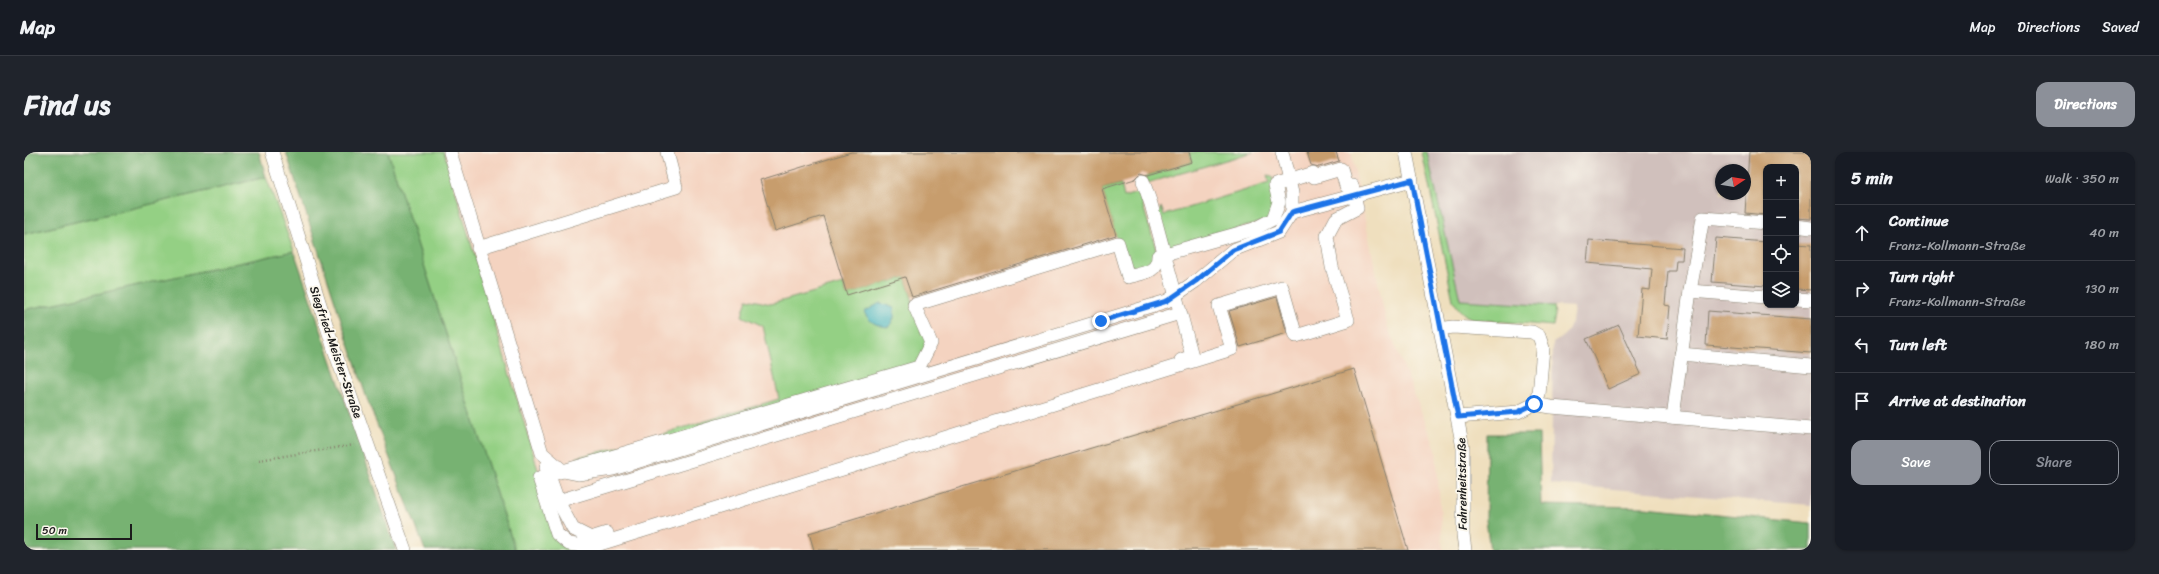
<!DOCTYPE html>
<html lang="en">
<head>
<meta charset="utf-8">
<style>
	:root { --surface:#171b24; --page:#20242c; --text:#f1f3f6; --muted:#9ea1a6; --line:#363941; --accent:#8c9099 }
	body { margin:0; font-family:Sriracha,sans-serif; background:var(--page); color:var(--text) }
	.controls { position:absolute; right:12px; top:12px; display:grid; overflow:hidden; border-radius:8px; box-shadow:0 1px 3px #0004 }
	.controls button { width:36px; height:36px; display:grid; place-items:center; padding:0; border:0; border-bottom:1px solid var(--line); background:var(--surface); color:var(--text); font:20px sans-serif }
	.compass { position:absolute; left:1691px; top:12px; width:36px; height:36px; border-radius:50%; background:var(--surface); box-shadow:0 1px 3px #0004; rotate:78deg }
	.scale { position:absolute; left:12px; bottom:10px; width:96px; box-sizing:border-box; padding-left:4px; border:2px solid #1c1c1c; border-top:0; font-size:11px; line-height:14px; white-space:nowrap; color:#1c1c1c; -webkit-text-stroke:3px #fbf7ec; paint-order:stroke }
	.stop { position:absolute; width:12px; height:12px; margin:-9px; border:3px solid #1a73e8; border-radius:50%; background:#fff }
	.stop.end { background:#1a73e8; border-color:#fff; box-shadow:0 1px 4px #0008 }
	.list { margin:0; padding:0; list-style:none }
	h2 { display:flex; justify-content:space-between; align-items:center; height:52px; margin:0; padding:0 16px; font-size:17px }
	h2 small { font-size:13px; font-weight:400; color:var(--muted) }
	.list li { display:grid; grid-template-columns:26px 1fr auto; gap:12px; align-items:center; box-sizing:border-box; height:56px; padding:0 16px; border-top:1px solid var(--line) }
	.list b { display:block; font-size:15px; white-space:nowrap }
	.list p { margin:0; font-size:13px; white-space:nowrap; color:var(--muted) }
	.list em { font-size:13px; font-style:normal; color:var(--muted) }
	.actions { display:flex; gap:8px; padding:12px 16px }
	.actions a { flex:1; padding:9px 0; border:1px solid var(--accent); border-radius:12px; text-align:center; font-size:14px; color:var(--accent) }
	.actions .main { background:var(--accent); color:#fff }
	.icon { flex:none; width:22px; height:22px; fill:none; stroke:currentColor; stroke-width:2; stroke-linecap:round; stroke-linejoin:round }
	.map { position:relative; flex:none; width:1787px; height:398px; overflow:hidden; border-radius:12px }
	header { display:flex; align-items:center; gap:24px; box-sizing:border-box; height:56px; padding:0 20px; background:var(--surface); border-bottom:1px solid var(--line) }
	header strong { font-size:19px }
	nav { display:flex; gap:22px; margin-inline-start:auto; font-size:14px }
	.intro { display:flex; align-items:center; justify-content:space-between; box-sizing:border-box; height:96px; padding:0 24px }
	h1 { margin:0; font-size:28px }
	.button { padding:10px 18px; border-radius:12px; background:var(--accent); color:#fff; font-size:14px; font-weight:700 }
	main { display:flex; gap:24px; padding:0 24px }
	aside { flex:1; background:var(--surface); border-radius:12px; box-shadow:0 1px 3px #0004 }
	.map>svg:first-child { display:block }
</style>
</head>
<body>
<header>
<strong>Map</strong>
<nav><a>Map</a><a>Directions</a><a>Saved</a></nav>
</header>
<div class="intro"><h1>Find us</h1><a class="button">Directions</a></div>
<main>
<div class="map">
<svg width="1787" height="398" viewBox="0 0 1787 398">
	<rect width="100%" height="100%" fill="#fbf7ec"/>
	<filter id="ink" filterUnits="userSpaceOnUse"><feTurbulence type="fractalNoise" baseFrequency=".025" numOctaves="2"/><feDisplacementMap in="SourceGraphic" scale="8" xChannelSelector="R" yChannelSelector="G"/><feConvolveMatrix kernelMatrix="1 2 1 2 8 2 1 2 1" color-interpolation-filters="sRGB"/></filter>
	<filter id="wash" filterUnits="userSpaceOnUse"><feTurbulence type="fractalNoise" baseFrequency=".012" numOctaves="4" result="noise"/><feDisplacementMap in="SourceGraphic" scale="16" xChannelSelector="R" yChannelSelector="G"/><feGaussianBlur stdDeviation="0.9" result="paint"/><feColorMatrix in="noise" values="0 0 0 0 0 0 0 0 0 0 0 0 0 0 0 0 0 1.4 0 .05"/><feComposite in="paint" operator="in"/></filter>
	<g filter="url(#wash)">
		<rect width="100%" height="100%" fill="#efdfbe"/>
		<polygon fill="#f4d3c0" points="369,0 1327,0 1363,173 1412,297 1419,398 496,398"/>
		<path fill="#d0c0bc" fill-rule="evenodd" d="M1403,0H1787V353L1527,332L1529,191L1537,186L1544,179L1548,170L1550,155L1436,148ZM1742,15H1772V153H1742ZM1697,18H1721V42H1697Z"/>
		<g fill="#94d084" stroke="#587650">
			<polygon points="364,0 420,0 533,382 568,398 491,398"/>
			<polygon points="1165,0 1229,0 1124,31 1122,24 1168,10"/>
			<path d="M1398,0H1403L1436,148L1530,154L1531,163L1529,174L1449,167C1439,163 1434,157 1429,148Z"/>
			<polygon points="1243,23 1248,24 1251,33 1249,67 1145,96 1134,62 1137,55 1140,63 1245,31"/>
			<polygon points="242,25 270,99 0,158 0,82"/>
			<polygon points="1097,32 1100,45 1115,40 1134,104 1134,110 1104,125 1078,37"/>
			<polygon points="881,125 890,153 907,191 895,215 556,314 553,305 588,297 755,247 739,174 718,164 723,147 747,152 819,132 823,143"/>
		</g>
		<g fill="#77b272" stroke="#4a6747">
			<polygon points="0,0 235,0 242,25 0,82"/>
			<polygon points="262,0 364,0 491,398 401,398 342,244"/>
			<polygon points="270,99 372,398 0,398 0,158"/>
			<polygon points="1463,282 1515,282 1517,353 1621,355 1787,371 1787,398 1466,398 1462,368"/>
		</g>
		<path fill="#42b2bb" stroke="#2f676c" d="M856,151L870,156V166L865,175C853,174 846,171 840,160Z"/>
		<g id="blocks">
			<g fill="#c79d6d">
				<polygon points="827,0 1165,0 1168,10 1124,23 1117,21 1111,27 1078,37 1092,83 888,145 881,125 823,143 799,64 751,79 736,28"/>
				<polygon points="1283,0 1312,0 1315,9 1295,15 1287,13"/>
				<polygon points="1725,0 1787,0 1787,67 1772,66 1772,15 1742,15 1742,63 1721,61"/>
				<polygon points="1692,86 1742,90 1742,134 1688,130"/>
				<polygon points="1565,88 1659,96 1658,108 1652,108 1651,119 1644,119 1641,153 1646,154 1643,187 1614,184 1618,137 1626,138 1628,117 1563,111"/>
				<polygon points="1772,92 1787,93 1787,138 1772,137"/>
				<polygon points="1253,145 1263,181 1216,195 1205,159"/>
				<polygon points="1684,159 1787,167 1787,201 1682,193"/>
				<polygon points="1595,173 1617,222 1584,237 1562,187"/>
				<polygon points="1330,217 1384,398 790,398 785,381"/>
			</g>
		</g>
	</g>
	<g filter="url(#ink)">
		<use href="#blocks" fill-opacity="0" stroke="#867e6d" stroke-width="1"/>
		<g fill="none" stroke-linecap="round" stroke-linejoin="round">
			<defs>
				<g id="minor">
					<polyline points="248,0 310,197 381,398"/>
					<polyline points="426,0 518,301 539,319 554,322 589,317 1143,149 1172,129 1209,98 1255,80 1268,60 1268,41 1258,0"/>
					<polyline points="1382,0 1439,296 1439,383 1441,398"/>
					<path d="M1317,17L1322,34L1328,33L1333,56L1312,67L1303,84L1308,115L1324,168L1272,184L1258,135L1195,154L1208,197L566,395L545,392L533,382L515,326L895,215L907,191L890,153L1094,91L1104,125C1118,121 1134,121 1134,104L1230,77L1249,67L1255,50L1251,33L1289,21L1290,25Z"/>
					<polyline points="1119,29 1127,52 1168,204 1157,208"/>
					<polyline points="1268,60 1388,28"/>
					<polyline points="1772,74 1787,76"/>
					<polyline points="454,96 652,35 643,0"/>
					<polyline points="1666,139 1742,145"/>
					<polyline points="1772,147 1787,148"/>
					<polyline points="1416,177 1429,175 1508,180 1515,184 1519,196 1515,243 1510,252 1494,260 1434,265"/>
					<polyline points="1657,202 1787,214"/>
					<polyline points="1510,252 1527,255 1787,277"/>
					<polyline points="1649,265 1666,139 1679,66 1742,71"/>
					<polyline points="522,315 534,349 549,377 567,386 583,381"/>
					<polyline points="534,349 1156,161"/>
				</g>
			</defs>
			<use href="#minor" stroke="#867e6d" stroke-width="14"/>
			<polyline stroke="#867e6d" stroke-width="2.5" stroke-dasharray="1 3" stroke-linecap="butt" points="235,308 330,293"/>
			<use href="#minor" stroke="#fff" stroke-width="13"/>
		</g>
	</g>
	<g fill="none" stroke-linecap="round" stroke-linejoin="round" filter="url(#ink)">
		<polyline stroke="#1a73e8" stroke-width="5" points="1077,169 1143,149 1172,129 1209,98 1255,80 1268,60 1388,28 1434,265 1494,260 1510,252"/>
	</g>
	<g text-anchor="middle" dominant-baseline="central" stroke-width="3.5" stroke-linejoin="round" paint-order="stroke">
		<g font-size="12" fill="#1c1c1c" stroke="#fbf7ec">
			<text transform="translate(312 200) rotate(71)">Siegfried-Meister-Straße</text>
			<text transform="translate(1438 332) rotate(-91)">Fahrenheitstraße</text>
		</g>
	</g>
</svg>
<div class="controls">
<button>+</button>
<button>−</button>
<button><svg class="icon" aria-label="locate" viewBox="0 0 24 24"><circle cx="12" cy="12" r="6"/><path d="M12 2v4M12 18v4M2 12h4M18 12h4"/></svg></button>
<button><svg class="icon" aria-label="layers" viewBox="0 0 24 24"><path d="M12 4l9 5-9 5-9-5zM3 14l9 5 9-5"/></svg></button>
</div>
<svg class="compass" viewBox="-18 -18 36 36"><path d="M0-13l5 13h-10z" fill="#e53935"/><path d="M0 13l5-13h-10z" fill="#9ea1a6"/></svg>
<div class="scale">50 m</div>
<div class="stop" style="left:1510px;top:252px"></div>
<div class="stop end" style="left:1077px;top:169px"></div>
</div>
<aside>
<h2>5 min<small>Walk · 350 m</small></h2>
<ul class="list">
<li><svg class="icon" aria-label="ahead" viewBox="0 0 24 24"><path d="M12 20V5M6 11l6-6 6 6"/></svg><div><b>Continue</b><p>Franz-Kollmann-Straße</p></div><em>40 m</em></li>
<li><svg class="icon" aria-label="right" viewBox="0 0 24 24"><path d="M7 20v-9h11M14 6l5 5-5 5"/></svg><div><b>Turn right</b><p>Franz-Kollmann-Straße</p></div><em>130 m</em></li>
<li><svg class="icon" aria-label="left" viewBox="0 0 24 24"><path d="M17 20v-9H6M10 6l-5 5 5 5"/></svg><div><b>Turn left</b></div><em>180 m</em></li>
<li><svg class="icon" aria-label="arrive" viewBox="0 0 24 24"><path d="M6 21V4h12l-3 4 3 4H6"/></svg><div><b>Arrive at destination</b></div></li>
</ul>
<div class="actions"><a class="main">Save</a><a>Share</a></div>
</aside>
</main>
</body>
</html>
